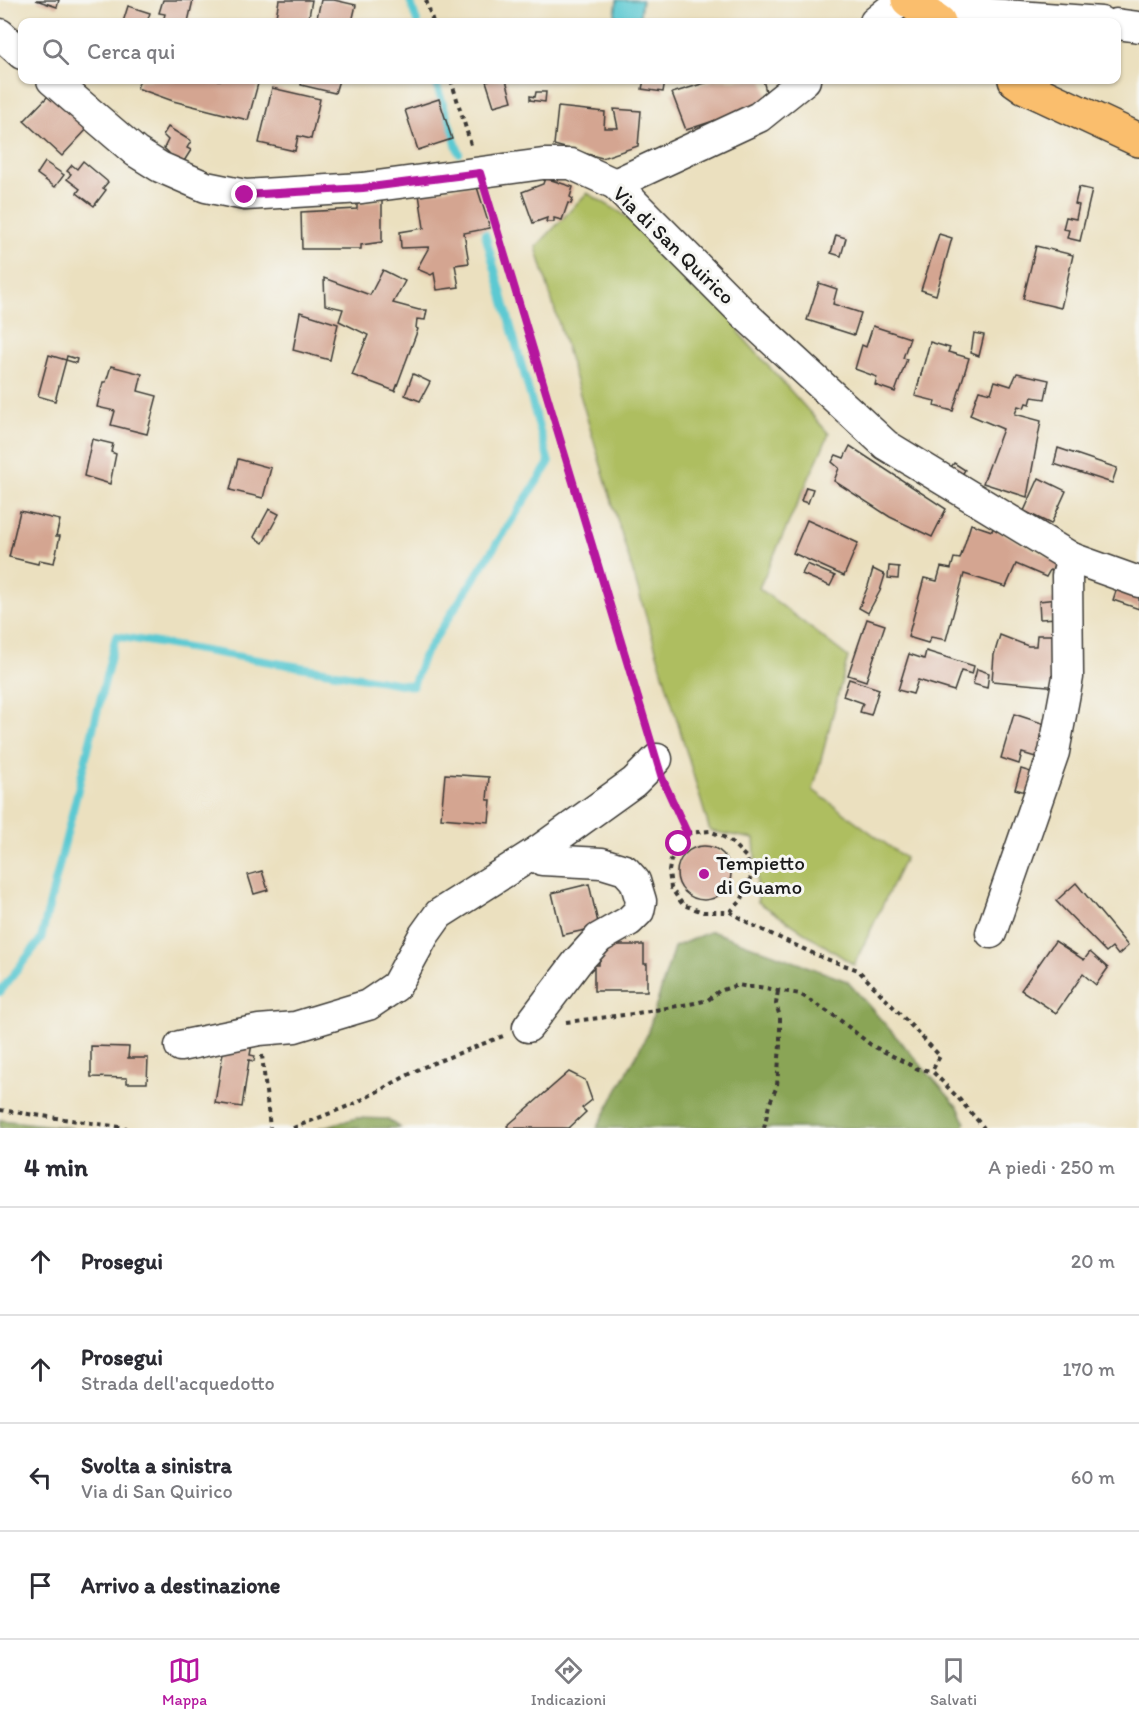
<!DOCTYPE html>
<html lang="it">
<head>
<meta charset="utf-8">
<style>
	:root { --surface:#fff; --page:#f7f7f7; --text:#2b2b33; --muted:#7c7c81; --line:#e1e1e2; --accent:#b5179e }
	body { margin:0; font-family:Itim,sans-serif; background:var(--page); color:var(--text) }
	.stop { position:absolute; width:18px; height:18px; margin:-14px; border:4px solid #b5179e; border-radius:50%; background:#fff }
	.stop.end { background:#b5179e; border-color:#fff; box-shadow:0 2px 6px #0008 }
	.list { margin:0; padding:0; list-style:none }
	h2 { display:flex; justify-content:space-between; align-items:center; height:78px; margin:0; padding:0 24px; font-size:26px }
	h2 small { font-size:20px; font-weight:400; color:var(--muted) }
	.list li { display:grid; grid-template-columns:39px 1fr auto; gap:18px; align-items:center; box-sizing:border-box; height:108px; padding:0 24px; border-top:2px solid var(--line) }
	.list b { display:block; font-size:22px; white-space:nowrap }
	.list p { margin:0; font-size:20px; white-space:nowrap; color:var(--muted) }
	.list em { font-size:20px; font-style:normal; color:var(--muted) }
	.icon { flex:none; width:33px; height:33px; fill:none; stroke:currentColor; stroke-width:2; stroke-linecap:round; stroke-linejoin:round }
	.map { position:relative; flex:none; width:1139px; height:1128px; overflow:hidden }
	.search { position:absolute; background:var(--surface); box-shadow:0 2px 4px #0004; left:18px; right:18px; top:18px; height:66px; display:flex; align-items:center; gap:15px; box-sizing:border-box; padding:0 21px; border-radius:12px; color:var(--muted); font-size:22px }
	.sheet { height:510px; background:var(--surface) }
	nav { display:flex; justify-content:space-around; align-items:center; box-sizing:border-box; height:84px; border-top:2px solid var(--line); background:var(--surface); font-size:16px; color:var(--muted) }
	nav a { display:grid; justify-items:center; gap:3px }
	nav .on { color:var(--accent) }
	.map>svg:first-child { display:block }
</style>
</head>
<body>
<div class="map">
<svg width="1139" height="1128" viewBox="0 0 1139 1128">
	<rect width="100%" height="100%" fill="#f6f6f2"/>
	<filter id="ink" filterUnits="userSpaceOnUse"><feTurbulence type="fractalNoise" baseFrequency=".0167" numOctaves="2"/><feDisplacementMap in="SourceGraphic" scale="12" xChannelSelector="R" yChannelSelector="G"/><feConvolveMatrix kernelMatrix="1 2 1 2 8 2 1 2 1" color-interpolation-filters="sRGB"/></filter>
	<filter id="wash" filterUnits="userSpaceOnUse"><feTurbulence type="fractalNoise" baseFrequency=".008" numOctaves="4" result="noise"/><feDisplacementMap in="SourceGraphic" scale="24" xChannelSelector="R" yChannelSelector="G"/><feGaussianBlur stdDeviation="1.35" result="paint"/><feColorMatrix in="noise" values="0 0 0 0 0 0 0 0 0 0 0 0 0 0 0 0 0 1.4 0 .05"/><feComposite in="paint" operator="in"/></filter>
	<g filter="url(#wash)">
		<rect width="100%" height="100%" fill="#ebe0bf"/>
		<polygon fill="#aebe61" stroke="#656d3e" stroke-width="1.5" points="587,193 620,212 743,313 739,333 829,434 759,588 848,657 813,790 905,858 854,965 758,902 754,839 710,831 536,247"/>
		<g fill="#8aa557" stroke="#53603a" stroke-width="1.5">
			<polygon points="711,931 847,981 958,1107 965,1122 963,1128 597,1128 647,1035 674,947"/>
			<polygon points="357,1118 387,1119 400,1128 319,1128"/>
			<polygon points="0,1120 73,1128 0,1128"/>
		</g>
		<polygon fill="#5cc9d2" stroke="#3c7277" stroke-width="1.5" points="617,0 642,0 639,22 614,22"/>
		<g fill="none" stroke-linecap="round" stroke-linejoin="round">
			<g stroke="#5cc9d2" stroke-width="8">
				<polyline points="410,0 417,22"/>
				<polyline points="435,80 459,153"/>
				<polyline points="0,992 41,939 116,636 413,686 423,657 549,463 485,234"/>
			</g>
		</g>
		<g id="blocks">
			<g fill="#d4a591">
				<polygon points="36,0 59,0 57,7"/>
				<polygon points="163,0 193,0 188,22 163,22 165,14 159,13"/>
				<polygon points="279,0 312,0 308,22 275,22"/>
				<polygon points="321,0 334,0 356,5 352,22 316,22"/>
				<polygon points="128,6 150,13 147,22 123,22"/>
				<polygon points="140,80 259,80 248,120 173,101 137,88"/>
				<polygon points="302,80 339,80 335,93 301,85"/>
				<polygon points="492,80 506,80 512,101 494,106 486,81"/>
				<polygon points="644,80 665,80 663,92 642,89"/>
				<polygon points="715,80 763,80 768,99 762,105 686,130 672,93"/>
				<polygon points="272,88 320,99 311,139 298,136 295,151 259,143"/>
				<polygon points="536,92 546,92 545,102 530,100 530,96 535,97"/>
				<polygon points="51,93 88,128 62,156 24,121"/>
				<polygon points="439,99 452,139 418,150 405,110"/>
				<polygon points="558,107 605,112 604,128 618,128 614,109 641,111 638,146 602,158 554,145"/>
				<polygon points="168,127 191,141 187,148 191,150 181,166 169,156 169,153 164,148 168,140 163,135"/>
				<polygon points="83,161 108,182 103,188 106,190 94,206 77,193 80,189 67,179 71,174 67,171 72,165 77,169"/>
				<polygon points="45,162 64,175 55,187 37,174"/>
				<polygon points="545,178 573,187 570,197 573,199 571,204 568,203 562,220 554,218 554,222 546,222 547,218 533,223 522,192 543,184"/>
				<polygon points="476,184 490,228 464,233 469,263 455,265 459,287 437,290 434,273 431,275 417,269 429,247 401,248 400,232 424,228 419,194"/>
				<polygon points="1079,187 1092,190 1080,241 1067,238 1069,230 1063,229 1066,217 1076,219 1079,205 1075,204"/>
				<polygon points="382,200 382,242 361,245 361,249 302,249 301,212 357,209 357,204"/>
				<polygon points="939,234 952,238 936,295 921,290"/>
				<polygon points="836,235 846,238 841,256 831,253"/>
				<polygon points="1036,246 1073,255 1061,308 1023,299"/>
				<polygon points="383,270 405,281 393,303 419,310 427,310 425,320 417,319 416,328 418,329 395,391 352,375 368,335 339,321 343,309 325,305 324,278 370,295"/>
				<polygon points="819,283 837,289 833,304 861,313 854,335 807,320"/>
				<polygon points="300,312 338,324 330,360 293,350"/>
				<polygon points="873,326 910,338 903,358 907,359 895,392 875,385 877,377 855,369 862,345 866,347"/>
				<polygon points="974,333 984,335 979,356 971,353"/>
				<polygon points="930,342 950,348 948,352 969,358 953,411 934,406 935,401 915,396"/>
				<polygon points="49,355 66,360 55,401 38,396"/>
				<polygon points="67,356 77,359 76,363 66,360"/>
				<polygon points="111,366 142,374 138,391 157,396 147,434 111,425 115,411 97,407 103,382 106,382"/>
				<polygon points="1017,373 1049,380 1045,399 1032,397 1030,404 1026,403 1024,408 1018,406 1015,414 1041,421 1027,497 983,483 1003,429 970,415 979,390 991,393 995,381 1011,386"/>
				<polygon points="413,374 430,382 420,401 405,395"/>
				<polygon points="92,439 113,444 111,452 116,454 110,484 84,476"/>
				<polygon points="850,446 946,509 932,537 890,517 834,481 839,468 832,462 836,455 844,458"/>
				<polygon points="1058,448 1117,468 1112,483 1054,464"/>
				<polygon points="238,459 271,468 263,498 230,490"/>
				<polygon points="954,463 965,470 960,478 948,471"/>
				<polygon points="1039,478 1066,491 1051,524 1024,511"/>
				<polygon points="806,487 813,489 808,503 801,501"/>
				<polygon points="269,509 279,514 263,543 254,537"/>
				<polygon points="20,511 60,520 56,536 60,536 54,563 39,560 38,564 9,557"/>
				<polygon points="807,520 858,543 844,576 793,553"/>
				<polygon points="971,524 992,531 993,528 1061,564 1056,573 1050,570 1046,577 1016,564 1006,587 964,574 946,640 931,637 928,643 908,637 924,578 937,581 941,567 951,569 954,558 960,559"/>
				<polygon points="807,564 835,576 830,586 802,574"/>
				<polygon points="889,566 899,567 898,579 888,578"/>
				<polygon points="873,569 885,575 880,591 868,613 859,608 868,586"/>
				<polygon points="1117,588 1139,596 1139,609 1113,600"/>
				<polygon points="1057,599 1058,618 1040,619 1039,601"/>
				<polygon points="867,619 885,625 866,681 848,675"/>
				<polygon points="1000,635 1028,646 1036,646 1037,635 1059,635 1058,687 992,681 994,655"/>
				<polygon points="926,651 974,666 972,674 961,671 954,691 918,680 913,694 898,690 909,654 924,659"/>
				<polygon points="977,669 989,673 987,688 973,684"/>
				<polygon points="849,679 879,689 871,715 860,712 863,703 843,696"/>
				<polygon points="1014,714 1048,725 1039,758 1022,753 1019,764 1001,758"/>
				<polygon points="1021,769 1034,773 1029,793 1015,789"/>
				<polygon points="445,774 489,777 487,800 491,800 489,822 441,818"/>
				<circle cx="704" cy="873" r="27"/>
				<polygon points="262,871 268,890 254,894 248,875"/>
				<polygon points="1076,883 1128,946 1118,955 1112,947 1106,952 1056,901"/>
				<polygon points="589,884 599,927 562,935 552,893"/>
				<polygon points="1055,941 1084,960 1090,952 1108,968 1096,985 1083,974 1056,1013 1021,990"/>
				<polygon points="599,945 644,945 644,964 647,964 647,991 594,991 594,965 599,965"/>
				<polygon points="225,1040 252,1044 250,1055 255,1056 254,1061 249,1060 242,1107 215,1103"/>
				<polygon points="91,1046 129,1047 128,1058 148,1058 147,1083 127,1083 127,1078 91,1077"/>
				<polygon points="569,1072 585,1080 592,1100 582,1108 586,1112 569,1128 509,1128 507,1126"/>
			</g>
		</g>
	</g>
	<g filter="url(#ink)">
		<use href="#blocks" fill-opacity="0" stroke="#3b3934" stroke-width="1.5"/>
		<g fill="none" stroke-linecap="round" stroke-linejoin="round">
			<defs>
				<g id="minor">
					<polyline points="920,9 1101,22"/>
					<polyline points="875,22 902,0"/>
					<polyline points="1116,24 1139,27"/>
					<polyline points="0,34 22,54"/>
					<polyline points="52,80 136,152 160,167 206,187 245,195 362,188 543,164 571,164 615,184 743,313 886,445 1072,558 1139,582"/>
					<polyline points="615,184 759,117 805,80"/>
					<polyline points="991,933 1054,752 1068,677 1067,576 1072,558"/>
					<polyline points="528,1027 578,961 599,938 629,921 639,911 641,901 635,881 625,870 602,863 542,860 538,851"/>
					<polyline points="180,1046 259,1030 295,1027 368,1005 396,986 424,935 439,914 538,851 634,782 657,759"/>
				</g>
				<g id="major">
					<polyline points="908,0 939,22"/>
					<polyline points="1015,80 1025,87 1139,140"/>
				</g>
			</defs>
			<use href="#minor" stroke="#3b3934" stroke-width="33"/>
			<use href="#major" stroke="#3b3934" stroke-width="36"/>
			<g stroke="#3b3934" stroke-width="4" stroke-dasharray="4.5 4.5" stroke-linecap="butt">
				<polyline points="426,0 433,22"/>
				<polyline points="451,80 472,148"/>
				<polyline points="487,198 649,733"/>
				<polyline points="666,786 687,833 679,844 671,860 669,871 671,888 683,905 703,912 730,912 754,926 821,957 858,970 940,1056 932,1071 960,1100 984,1128"/>
				<polyline points="687,833 710,831 728,839 747,858 751,877 741,901 730,912"/>
				<polyline points="566,1022 632,1014 695,1003 708,1000 719,991 738,985 749,987 759,987 800,994 836,1017 871,1045 918,1069 932,1071"/>
				<polyline points="262,1055 270,1128"/>
				<polyline points="0,1110 127,1128"/>
				<polyline points="293,1128 356,1103 421,1068 503,1036"/>
				<polyline points="764,1128 769,1105 777,1086 780,1045 780,1017 776,1004 778,991"/>
			</g>
			<use href="#minor" stroke="#fff" stroke-width="30"/>
			<use href="#major" stroke="#fabe6d" stroke-width="33"/>
		</g>
	</g>
	<g fill="none" stroke-linecap="round" stroke-linejoin="round" filter="url(#ink)">
		<polyline stroke="#b5179e" stroke-width="8" points="245,195 363,188 480,173 662,778 687,833 679,844"/>
	</g>
	<circle fill="#b5179e" stroke="#f6f6f2" stroke-width="2" cx="704" cy="874" r="6"/>
	<g text-anchor="middle" dominant-baseline="central" stroke-width="6" stroke-linejoin="round" paint-order="stroke">
		<g font-size="21" fill="#1c1c1c" stroke="#f6f6f2">
			<text transform="translate(674 245) rotate(44)">Via di San Quirico</text>
		</g>
		<g font-size="21" fill="#1c1c1c" stroke="#f6f6f2" text-anchor="start">
			<text x="716" y="862">Tempietto<tspan x="716" dy="24">di Guamo</tspan></text>
		</g>
	</g>
</svg>
<div class="stop" style="left:679px;top:844px"></div>
<div class="stop end" style="left:245px;top:195px"></div>
<div class="search"><svg class="icon" aria-label="search" viewBox="0 0 24 24"><circle cx="10" cy="10" r="6"/><path d="M15 15l6 6"/></svg>Cerca qui</div>
</div>
<section class="sheet">
<h2>4 min<small>A piedi · 250 m</small></h2>
<ul class="list">
<li><svg class="icon" aria-label="ahead" viewBox="0 0 24 24"><path d="M12 20V5M6 11l6-6 6 6"/></svg><div><b>Prosegui</b></div><em>20 m</em></li>
<li><svg class="icon" aria-label="ahead" viewBox="0 0 24 24"><path d="M12 20V5M6 11l6-6 6 6"/></svg><div><b>Prosegui</b><p>Strada dell'acquedotto</p></div><em>170 m</em></li>
<li><svg class="icon" aria-label="left" viewBox="0 0 24 24"><path d="M17 20v-9H6M10 6l-5 5 5 5"/></svg><div><b>Svolta a sinistra</b><p>Via di San Quirico</p></div><em>60 m</em></li>
<li><svg class="icon" aria-label="arrive" viewBox="0 0 24 24"><path d="M6 21V4h12l-3 4 3 4H6"/></svg><div><b>Arrivo a destinazione</b></div></li>
</ul>
</section>
<nav>
<a class="on"><svg class="icon" aria-label="map" viewBox="0 0 24 24"><path d="M3 6l6-2 6 2 6-2v14l-6 2-6-2-6 2zM9 4v14M15 6v14"/></svg>Mappa</a>
<a><svg class="icon" aria-label="directions" viewBox="0 0 24 24"><path d="M12 3l9 9-9 9-9-9zM9 14v-3h6M13 9l2 2-2 2"/></svg>Indicazioni</a>
<a><svg class="icon" aria-label="saved" viewBox="0 0 24 24"><path d="M7 4h10v16l-5-4-5 4z"/></svg>Salvati</a>
</nav>
</body>
</html>
